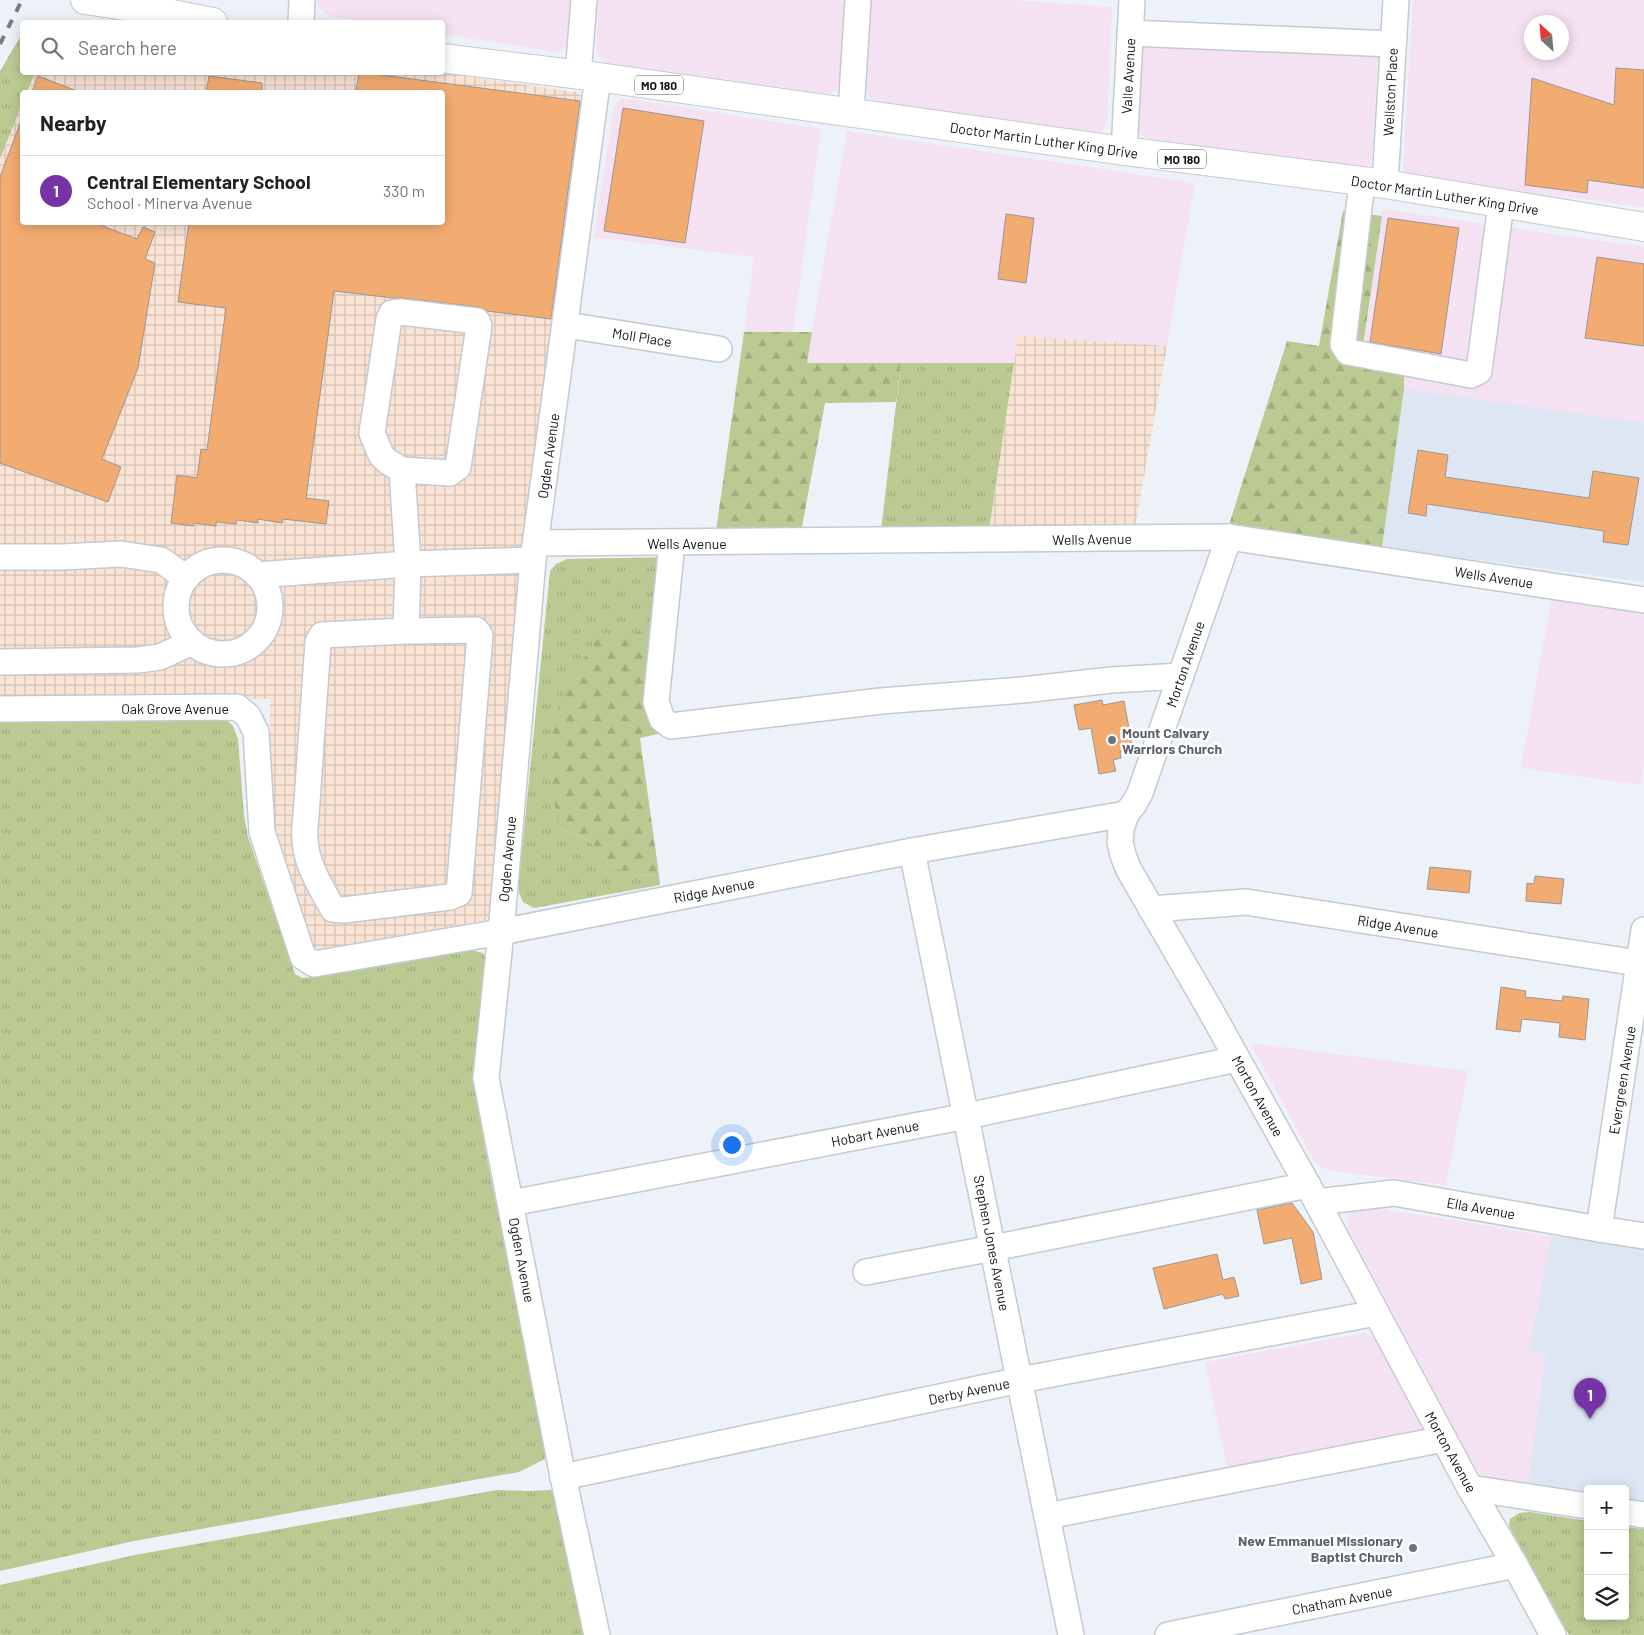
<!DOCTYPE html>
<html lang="en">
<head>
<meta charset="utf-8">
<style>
	:root { --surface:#fff; --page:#f6f6f6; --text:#222; --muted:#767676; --line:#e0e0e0; --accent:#7633a7 }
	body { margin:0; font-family:Barlow,sans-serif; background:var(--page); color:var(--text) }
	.controls { position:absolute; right:15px; bottom:15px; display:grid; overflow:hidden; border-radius:5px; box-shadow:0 2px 12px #0003 }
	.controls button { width:45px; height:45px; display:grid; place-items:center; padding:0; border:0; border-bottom:1px solid var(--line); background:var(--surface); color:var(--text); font:25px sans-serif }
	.compass { position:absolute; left:1524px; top:15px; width:45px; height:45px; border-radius:50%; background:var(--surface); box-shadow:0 2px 12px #0003; rotate:334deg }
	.you { position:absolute; left:731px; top:1144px; width:18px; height:18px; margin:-12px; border:4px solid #fff; border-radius:50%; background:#1a73e8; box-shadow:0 0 0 8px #1a73e833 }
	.badge { display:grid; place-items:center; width:32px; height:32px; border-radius:50%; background:var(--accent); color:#fff; font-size:16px; font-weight:700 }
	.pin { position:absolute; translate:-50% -41px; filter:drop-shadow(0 1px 2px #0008) }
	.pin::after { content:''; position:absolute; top:26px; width:18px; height:15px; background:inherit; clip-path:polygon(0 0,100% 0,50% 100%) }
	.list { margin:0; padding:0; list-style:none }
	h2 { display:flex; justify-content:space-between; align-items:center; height:65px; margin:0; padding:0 20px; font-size:21px }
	h2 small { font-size:16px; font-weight:400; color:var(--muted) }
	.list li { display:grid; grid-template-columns:32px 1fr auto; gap:15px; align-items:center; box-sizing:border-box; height:70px; padding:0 20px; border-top:1px solid var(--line) }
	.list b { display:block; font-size:19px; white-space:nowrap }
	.list p { margin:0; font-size:16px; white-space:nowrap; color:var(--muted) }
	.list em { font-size:16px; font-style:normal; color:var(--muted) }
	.icon { flex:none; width:28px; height:28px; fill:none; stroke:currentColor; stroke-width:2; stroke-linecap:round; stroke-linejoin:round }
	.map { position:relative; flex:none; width:1644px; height:1635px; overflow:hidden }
	.search { position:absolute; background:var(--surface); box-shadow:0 2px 12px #0003; left:20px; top:20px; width:425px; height:55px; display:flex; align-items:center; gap:12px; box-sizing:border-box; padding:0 18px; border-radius:5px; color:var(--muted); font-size:19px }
	.panel { position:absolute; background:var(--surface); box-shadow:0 2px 12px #0003; left:20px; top:90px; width:425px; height:135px; border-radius:5px }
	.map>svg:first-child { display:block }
</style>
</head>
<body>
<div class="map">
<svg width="1644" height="1635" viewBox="0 0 1644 1635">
	<defs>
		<pattern id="industrial-grid" width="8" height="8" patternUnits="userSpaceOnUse" patternTransform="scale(1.25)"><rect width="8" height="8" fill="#f8e3d5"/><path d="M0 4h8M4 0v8" fill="none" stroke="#d4c2b6"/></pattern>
		<pattern id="grass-tufts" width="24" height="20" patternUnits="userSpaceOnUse" patternTransform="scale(1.25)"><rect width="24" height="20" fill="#baca92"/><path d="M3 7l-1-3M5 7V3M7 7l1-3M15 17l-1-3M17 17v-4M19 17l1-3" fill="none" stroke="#9fad7d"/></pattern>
		<pattern id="forest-firs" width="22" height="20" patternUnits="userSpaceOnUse" patternTransform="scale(1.25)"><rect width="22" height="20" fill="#baca92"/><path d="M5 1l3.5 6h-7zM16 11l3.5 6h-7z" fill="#9fad7d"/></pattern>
	</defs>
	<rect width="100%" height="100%" fill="#edf2f9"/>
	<g fill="#f4e1f1" fill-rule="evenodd">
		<polygon points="316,0 571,0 569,41 564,49 555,52 443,34 442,22 367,22 331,17 319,8"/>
		<polygon points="599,0 844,0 840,81 837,90 828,94 606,63 599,58 596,48"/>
		<polygon points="870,0 1014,0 1112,7 1107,122 1101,132 1092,134 876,101 870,99 867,91"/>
		<path d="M1413,0H1644V207L1412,177L1405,174L1403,167ZM1532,22H1562V52H1532Z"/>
		<polygon points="1142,37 1378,47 1372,158 1368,167 1360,171 1147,138 1139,134 1137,126"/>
		<polygon points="621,99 631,99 821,129 793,332 744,332 754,257 594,237 614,107"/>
		<polygon points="847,131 1195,183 1167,346 1018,336 1014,363 806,363"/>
		<polygon points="1383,209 1644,247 1644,423 1404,389 1404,376 1360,367"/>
		<polygon points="1552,595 1644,608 1644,764 1641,785 1521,768"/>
		<polygon points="1250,1043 1468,1071 1446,1185 1332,1171 1323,1168 1315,1162"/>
		<polygon points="1364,1206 1551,1236 1529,1351 1546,1354 1528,1483 1493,1480 1484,1476 1476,1469 1348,1228 1347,1217 1352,1210"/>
		<polygon points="1365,1333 1372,1337 1380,1348 1427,1436 1229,1477 1205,1362"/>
	</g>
	<g fill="url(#industrial-grid)">
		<polygon points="437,72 576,92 583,97 587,110 491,912 486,920 322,949 310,946 270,819 270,699 0,701 0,159 22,104 22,222 442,222 442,92 27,92 35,73"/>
		<polygon points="1018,336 1167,346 1135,528 989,530"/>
	</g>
	<g fill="#dde6f2">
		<polygon points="1404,389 1644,423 1644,582 1382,547"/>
		<polygon points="1551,1236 1644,1247 1644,1502 1625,1499 1625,1489 1588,1489 1588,1493 1528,1483 1546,1354 1529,1351"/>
	</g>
	<g fill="url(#grass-tufts)">
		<polygon points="22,34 22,72 35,73 27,92 22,92 22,104 0,159 0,71"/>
		<polygon points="901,363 1014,363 989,530 881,530"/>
		<polygon points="675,557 670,630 560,828 590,841 608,864 637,876 659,875 660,885 534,908 523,902 519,893 519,880 550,571 556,564 567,559"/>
		<polygon points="226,719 233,726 238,739 244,815 248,837 295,974 302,978 314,977 471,950 483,953 487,961 476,1073 477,1102 486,1153 545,1449 545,1459 519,1472 134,1541 0,1571 0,720"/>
		<polygon points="497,1490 529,1491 551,1490 558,1497 585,1635 0,1635 0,1585 135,1555"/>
		<polygon points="1530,1512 1588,1521 1588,1616 1625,1616 1625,1527 1644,1529 1644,1635 1569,1635 1509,1526 1510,1519 1519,1513"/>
	</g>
	<g fill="url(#forest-firs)">
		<polygon points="1343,211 1382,216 1360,366 1404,376 1404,389 1382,547 1228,528 1287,341 1319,346"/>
		<polygon points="744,332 812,332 807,363 901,363 896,402 825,403 801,532 716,531"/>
		<polygon points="670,630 662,733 640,738 659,875 637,876 608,864 590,841 560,828 547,767 552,720 574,674 599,636"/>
	</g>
	<g fill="#f2ab71" stroke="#9d9691">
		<polygon points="1616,68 1644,70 1644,188 1588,180 1587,193 1525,185 1532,78 1614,105"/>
		<polygon points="359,72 580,101 551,319 487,311 479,307 403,298 393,298 334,291 306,498 329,501 326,524 283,519 282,523 258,519 258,523 237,520 236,524 216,522 216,526 194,523 193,526 171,523 177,475 197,478 201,449 207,450 226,308 178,302 189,222 442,222 442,92 356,92"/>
		<polygon points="38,76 77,91 77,92 32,92"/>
		<polygon points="209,76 262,83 262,92 206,92"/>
		<polygon points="623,108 704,121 685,243 604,231"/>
		<polygon points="21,121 22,121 22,222 92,222 137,239 143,227 155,232 145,259 155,263 138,368 102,459 121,467 108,502 0,463 0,177"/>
		<polygon points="1006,214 1034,218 1026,283 998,279"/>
		<polygon points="1388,218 1459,228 1441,354 1370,342"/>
		<polygon points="1597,257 1644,264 1644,346 1585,338"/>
		<polygon points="1418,450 1448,455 1445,477 1589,498 1593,471 1639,478 1628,545 1603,542 1604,531 1427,504 1426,516 1408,513"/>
		<polygon points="1102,700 1103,705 1124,701 1133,750 1120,752 1121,758 1113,760 1116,771 1099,774 1091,728 1079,730 1074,705"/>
		<polygon points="1430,867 1471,871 1469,893 1427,889"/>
		<polygon points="1535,876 1564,879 1561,904 1526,901 1527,883 1534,884"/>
		<polygon points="1501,987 1526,991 1525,997 1562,1001 1563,996 1589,999 1585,1040 1559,1037 1560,1023 1522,1019 1520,1032 1496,1029"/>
		<polygon points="1292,1203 1313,1232 1322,1279 1301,1284 1292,1238 1264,1244 1257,1210"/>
		<polygon points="1217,1254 1223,1280 1234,1277 1239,1296 1225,1299 1223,1294 1164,1309 1153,1268"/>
	</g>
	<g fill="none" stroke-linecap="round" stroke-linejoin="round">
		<defs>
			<g id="minor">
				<polyline points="301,22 302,0"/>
				<polyline points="1130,33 1393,44"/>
				<polyline points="578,75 584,0"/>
				<polyline points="851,112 858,0"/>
				<polyline points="1124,151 1132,0"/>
				<polyline points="1362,182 1343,344 1348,352 1471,375 1479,371 1501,204"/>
				<polyline points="1385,184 1396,0"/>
				<polygon points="401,312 477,321 479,326 458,467 450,473 402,470 387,461 381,455 372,433 389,319 392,313"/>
				<polyline points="566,325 719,349"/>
				<path d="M402,470L408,564L406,631L322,635L318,642L306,816C300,855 315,877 333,909L344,910L450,897L459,893L480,635L476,630L406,631"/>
				<polyline points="1229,537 1140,793 1134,804 1126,814 1121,829 1120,843 1124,858 1129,870 1209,1008 1317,1202 1470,1488 1515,1565 1553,1635"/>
				<polyline points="536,543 1229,537 1644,600"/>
				<polyline points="672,543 656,702 662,719 671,726 881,701 1023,690 1111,680 1181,676"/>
				<polyline points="0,557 62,557 121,554 161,560 186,578"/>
				<circle cx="223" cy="607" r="47"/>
				<polyline points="257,575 408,564 533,560"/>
				<polyline points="0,662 138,660 160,657 192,642"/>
				<polyline points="0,709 237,707 248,716 256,732 262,832 303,957 314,964 501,932 912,851 1126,814"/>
				<polyline points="912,851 1071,1635"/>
				<polyline points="1151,909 1246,902 1644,964"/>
				<polyline points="1317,1202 1394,1193 1599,1229 1644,1236"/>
				<polyline points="511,1203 967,1116 1237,1059"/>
				<polyline points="1599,1229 1644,930"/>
				<polyline points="866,1272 993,1248 1308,1185"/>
				<polyline points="563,1477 1020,1380 1376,1313"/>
				<polyline points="1470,1488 1588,1506"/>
				<polyline points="1625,1512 1644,1515"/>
				<polyline points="1047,1516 1444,1439"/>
				<polyline points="597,1635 562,1472 486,1078 501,932 533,560 598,77"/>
				<polyline points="1168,1635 1515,1565"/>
			</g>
			<g id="major">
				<polyline points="85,0 152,10 213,22"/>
				<polyline points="442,58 598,77 1124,151 1385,184 1644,227"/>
			</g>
		</defs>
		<use href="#minor" stroke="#c5cad1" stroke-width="28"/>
		<use href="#major" stroke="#c5cad1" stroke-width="30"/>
		<use href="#minor" stroke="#fff" stroke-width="25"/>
		<use href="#major" stroke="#fff" stroke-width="28"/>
		<polyline stroke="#7a7e82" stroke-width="4" stroke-dasharray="9 9" stroke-linecap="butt" points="0,44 22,0"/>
	</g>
	<g fill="#6b7280" stroke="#fff" stroke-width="2">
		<circle cx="1112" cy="740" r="5"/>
		<circle cx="1413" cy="1548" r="5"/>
	</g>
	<g text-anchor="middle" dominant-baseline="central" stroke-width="5" stroke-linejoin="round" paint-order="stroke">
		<g fill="#fff" stroke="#595a5c" stroke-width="1">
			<rect x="635" y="75.5" width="48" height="19" rx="4"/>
			<rect x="1158" y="149.5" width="48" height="19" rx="4"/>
		</g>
		<g font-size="12" font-weight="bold" fill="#121416">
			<text x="659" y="85">MO 180</text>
			<text x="1182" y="159">MO 180</text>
		</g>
		<g font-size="14" fill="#121416" stroke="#fff">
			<text transform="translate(1128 76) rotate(-87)">Valle Avenue</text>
			<text transform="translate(1390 92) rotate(-87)">Wellston Place</text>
			<text transform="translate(1044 140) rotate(8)">Doctor Martin Luther King Drive</text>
			<text transform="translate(1445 195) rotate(9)">Doctor Martin Luther King Drive</text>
			<text transform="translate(642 337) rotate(9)">Moll Place</text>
			<text transform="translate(548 456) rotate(-82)">Ogden Avenue</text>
			<text transform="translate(1092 539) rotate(-1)">Wells Avenue</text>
			<text x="687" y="543">Wells Avenue</text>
			<text transform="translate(1494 577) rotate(9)">Wells Avenue</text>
			<text transform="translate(1185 664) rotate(-71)">Morton Avenue</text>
			<text x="175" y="708">Oak Grove Avenue</text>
			<text transform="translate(507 859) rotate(-85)">Ogden Avenue</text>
			<text transform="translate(714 890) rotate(-11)">Ridge Avenue</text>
			<text transform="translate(1398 926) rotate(9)">Ridge Avenue</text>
			<text transform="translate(1622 1080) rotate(-81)">Evergreen Avenue</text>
			<text transform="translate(1258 1096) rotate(61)">Morton Avenue</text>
			<text transform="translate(875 1133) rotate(-11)">Hobart Avenue</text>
			<text transform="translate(1481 1208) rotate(10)">Ella Avenue</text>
			<text transform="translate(992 1243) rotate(79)">Stephen Jones Avenue</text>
			<text transform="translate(522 1260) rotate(79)">Ogden Avenue</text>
			<text transform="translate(969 1391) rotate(-12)">Derby Avenue</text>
			<text transform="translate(1451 1452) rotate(61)">Morton Avenue</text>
			<text transform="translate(1342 1600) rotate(-11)">Chatham Avenue</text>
		</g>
		<g font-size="14" font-weight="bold" fill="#5b616d" stroke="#fff" text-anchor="start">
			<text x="1122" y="732">Mount Calvary<tspan x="1122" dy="16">Warriors Church</tspan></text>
			<text x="1403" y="1540" text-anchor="end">New Emmanuel Missionary<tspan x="1403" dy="16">Baptist Church</tspan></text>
		</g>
	</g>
</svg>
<div class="controls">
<button>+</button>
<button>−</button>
<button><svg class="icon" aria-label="layers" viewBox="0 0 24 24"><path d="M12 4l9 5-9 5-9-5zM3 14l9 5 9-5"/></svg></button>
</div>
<svg class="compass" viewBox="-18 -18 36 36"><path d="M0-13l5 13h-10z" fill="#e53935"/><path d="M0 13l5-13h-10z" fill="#767676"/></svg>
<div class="you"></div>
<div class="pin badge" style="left:1590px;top:1419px">1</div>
<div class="search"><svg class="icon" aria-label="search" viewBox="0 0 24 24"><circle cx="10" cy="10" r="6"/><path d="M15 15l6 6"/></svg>Search here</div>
<section class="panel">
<h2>Nearby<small></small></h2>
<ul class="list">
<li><span class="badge">1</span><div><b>Central Elementary School</b><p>School · Minerva Avenue</p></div><em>330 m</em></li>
</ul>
</section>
</div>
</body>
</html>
